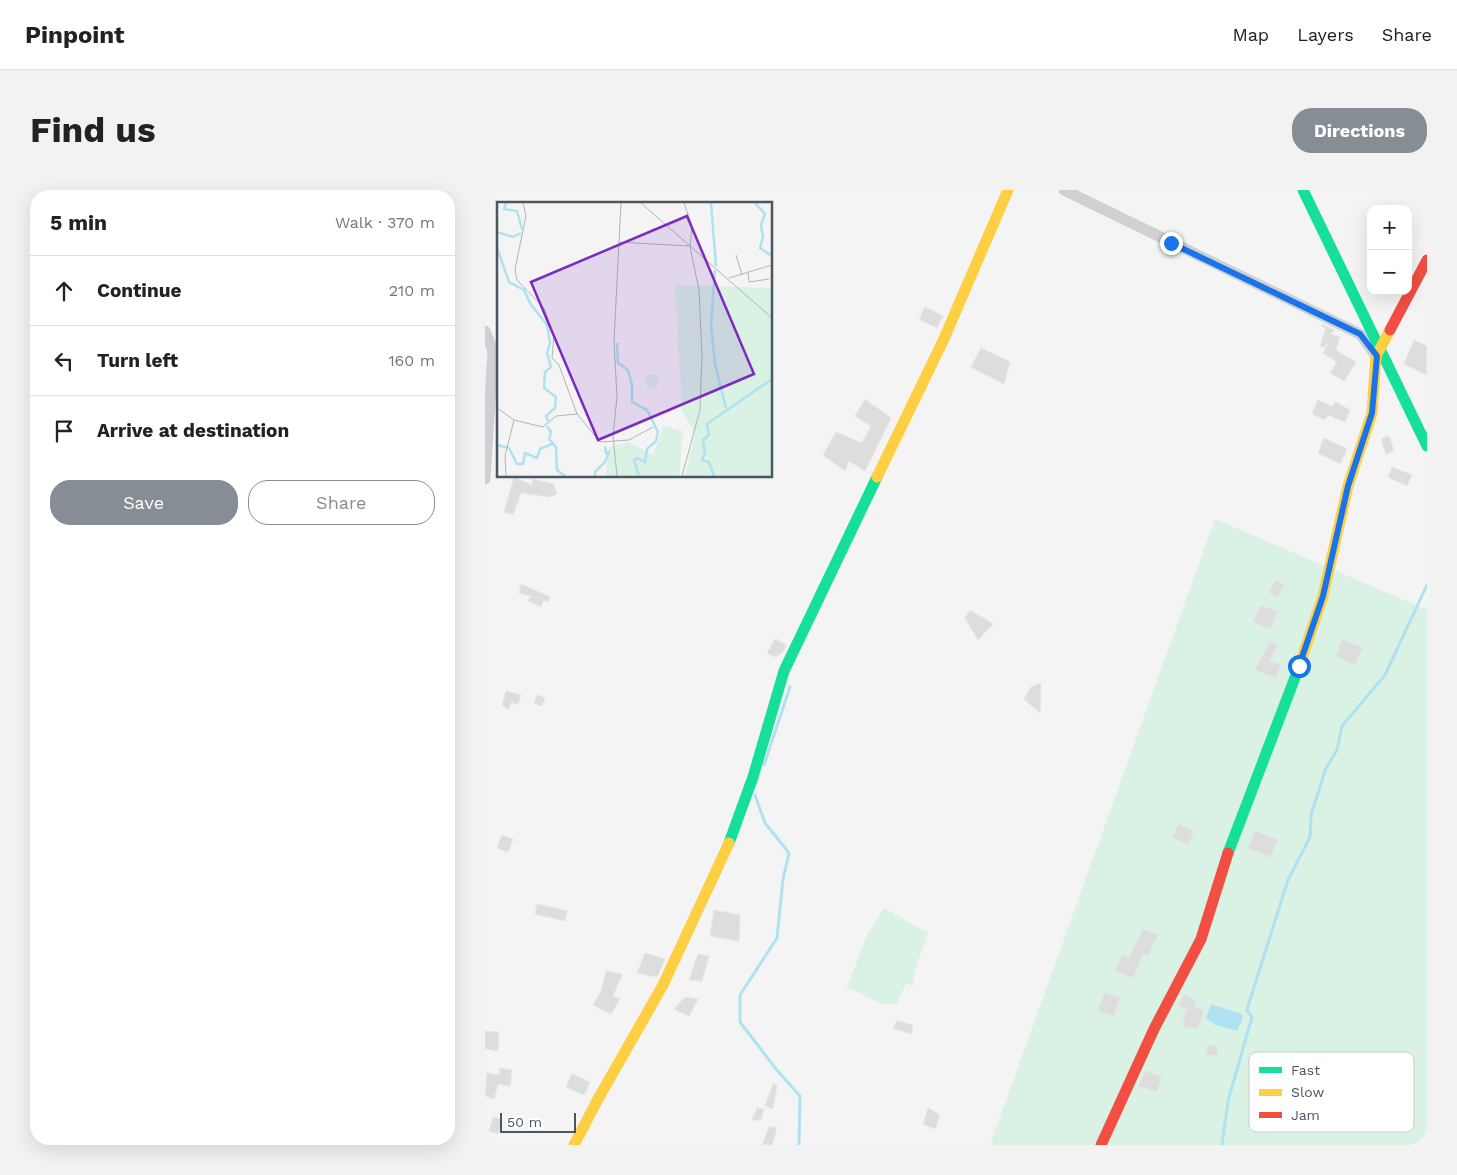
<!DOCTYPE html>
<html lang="en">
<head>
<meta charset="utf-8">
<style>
	:root { --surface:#fff; --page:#f2f2f2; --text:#222; --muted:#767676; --line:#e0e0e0; --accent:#868d94 }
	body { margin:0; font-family:"Work Sans",sans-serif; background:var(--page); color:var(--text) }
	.controls { position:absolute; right:15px; top:15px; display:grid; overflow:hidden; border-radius:10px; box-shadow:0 5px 20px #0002 }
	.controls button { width:45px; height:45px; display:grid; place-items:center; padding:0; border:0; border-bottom:1px solid var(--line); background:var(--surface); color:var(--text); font:25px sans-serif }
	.scale { position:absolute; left:15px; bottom:12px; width:76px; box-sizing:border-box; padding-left:5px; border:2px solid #4a5661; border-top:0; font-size:14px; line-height:18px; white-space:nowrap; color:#4a5661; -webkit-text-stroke:4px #fff; paint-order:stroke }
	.stop { position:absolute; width:15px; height:15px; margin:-11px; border:4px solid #1a73e8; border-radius:50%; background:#fff }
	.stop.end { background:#1a73e8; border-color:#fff; box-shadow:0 1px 5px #0008 }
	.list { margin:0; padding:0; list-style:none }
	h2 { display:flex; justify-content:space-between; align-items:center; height:65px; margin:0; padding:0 20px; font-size:21px }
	h2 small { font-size:16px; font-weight:400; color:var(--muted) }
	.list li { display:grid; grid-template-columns:32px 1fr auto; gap:15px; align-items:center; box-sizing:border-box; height:70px; padding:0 20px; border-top:1px solid var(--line) }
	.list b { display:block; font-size:19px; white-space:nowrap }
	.list em { font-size:16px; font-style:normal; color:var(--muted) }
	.actions { display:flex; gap:10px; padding:15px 20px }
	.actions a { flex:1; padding:11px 0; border:1px solid var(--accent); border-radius:20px; text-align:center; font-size:18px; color:var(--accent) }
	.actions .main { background:var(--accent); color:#fff }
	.icon { flex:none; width:28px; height:28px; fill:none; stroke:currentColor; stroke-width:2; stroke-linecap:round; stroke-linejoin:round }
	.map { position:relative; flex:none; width:942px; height:955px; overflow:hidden; border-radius:20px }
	header { display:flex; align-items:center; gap:30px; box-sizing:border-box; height:70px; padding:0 25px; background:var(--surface); border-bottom:1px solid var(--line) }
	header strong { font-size:24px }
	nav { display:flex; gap:28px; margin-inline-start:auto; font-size:18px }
	.intro { display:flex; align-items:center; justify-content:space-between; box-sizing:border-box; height:120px; padding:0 30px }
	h1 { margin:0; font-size:35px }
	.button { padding:12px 22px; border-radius:20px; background:var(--accent); color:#fff; font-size:18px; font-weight:700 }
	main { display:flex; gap:30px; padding:0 30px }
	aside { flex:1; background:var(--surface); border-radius:20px; box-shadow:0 5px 20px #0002 }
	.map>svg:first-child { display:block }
</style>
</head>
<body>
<header>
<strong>Pinpoint</strong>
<nav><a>Map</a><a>Layers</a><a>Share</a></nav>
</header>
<div class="intro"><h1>Find us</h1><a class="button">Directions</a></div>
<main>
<aside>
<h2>5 min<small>Walk · 370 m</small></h2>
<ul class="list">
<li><svg class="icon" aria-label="ahead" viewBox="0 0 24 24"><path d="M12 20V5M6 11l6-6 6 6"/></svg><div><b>Continue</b></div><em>210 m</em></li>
<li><svg class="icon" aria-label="left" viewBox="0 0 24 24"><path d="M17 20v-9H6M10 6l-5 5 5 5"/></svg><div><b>Turn left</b></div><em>160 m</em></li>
<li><svg class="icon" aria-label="arrive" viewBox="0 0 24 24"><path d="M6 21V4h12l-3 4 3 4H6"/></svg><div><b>Arrive at destination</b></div></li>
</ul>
<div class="actions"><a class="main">Save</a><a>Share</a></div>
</aside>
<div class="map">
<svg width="942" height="955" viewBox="0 0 942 955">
	<rect width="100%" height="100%" fill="#f4f4f4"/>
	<g fill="#d9f2e3">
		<polygon points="730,329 942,420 942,955 505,955"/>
		<polygon points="399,718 443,743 430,780 428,796 421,793 412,814 397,814 362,797 382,745"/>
	</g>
	<polygon fill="#aee2f0" points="726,814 756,824 758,827 752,841 731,835 721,828"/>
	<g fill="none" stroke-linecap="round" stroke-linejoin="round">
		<g stroke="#aee2f0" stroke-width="3">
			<polyline points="279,575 305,497"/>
			<polyline points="270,605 280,633 304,663 298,689 292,748 255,805 255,832 291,879 315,906 314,955"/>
			<polyline points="737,955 743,911 767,827 762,820 764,813 803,690 825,647 826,625 841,578 852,560 857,536 900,485 942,395"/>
		</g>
	</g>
	<g fill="#ddddde" stroke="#e5e6e7">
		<polygon points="440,117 458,126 452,138 434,129"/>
		<polygon points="837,134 849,140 846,144 855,147 851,160 871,172 859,191 845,183 852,172 838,163 843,154 841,154 839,158 835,156 841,138 836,136"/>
		<polygon points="929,150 942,156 942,185 919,174"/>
		<polygon points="496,158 525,172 519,194 486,177"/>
		<polygon points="380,209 406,228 380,281 364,271 360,281 338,265 351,242 377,253 386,236 370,226"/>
		<polygon points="833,210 848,217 850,212 865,220 860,232 843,225 840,230 827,224"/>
		<polygon points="904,246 909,261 901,264 896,249"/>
		<polygon points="839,248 862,259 855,274 833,263"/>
		<polygon points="907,277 927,285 922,296 903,287"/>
		<polygon points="29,287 47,295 48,289 68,294 72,304 64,307 36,303 28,325 19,322"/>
		<polygon points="790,390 800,394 793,407 784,403"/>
		<polygon points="36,394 65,407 63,412 59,410 56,417 43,411 46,406 34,403"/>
		<polygon points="775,415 793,421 786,439 768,432"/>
		<polygon points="485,420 508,434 493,450 480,428"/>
		<polygon points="290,449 301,455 298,462 290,467 282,463"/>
		<polygon points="857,449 878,458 870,475 851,467"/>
		<polygon points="785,451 793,455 785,471 796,474 791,488 770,480"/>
		<polygon points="556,493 555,523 539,509 546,497"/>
		<polygon points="21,501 36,505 33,515 26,512 24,520 17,515"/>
		<polygon points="52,505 60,508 57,516 49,513"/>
		<polygon points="694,634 709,642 703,655 687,647"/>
		<polygon points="770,641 793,649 786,667 763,658"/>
		<polygon points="17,645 28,649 23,662 12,658"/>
		<polygon points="52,714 82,721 80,731 50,724"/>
		<polygon points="229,720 255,725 254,751 225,746"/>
		<polygon points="658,739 673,745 663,766 658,764 648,788 630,781 637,765 644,768"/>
		<polygon points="160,763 180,769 172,787 152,783"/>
		<polygon points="213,764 224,766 217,791 204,790"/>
		<polygon points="121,781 137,784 128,806 135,809 126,824 108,815 116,802"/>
		<polygon points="619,803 635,808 629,826 613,821"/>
		<polygon points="699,805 711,810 709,817 719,820 713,840 697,836 701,819 693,815"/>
		<polygon points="200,807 213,809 204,826 189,819"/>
		<polygon points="412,831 428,835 426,844 408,838"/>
		<polygon points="0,841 14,842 13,861 0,859"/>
		<polygon points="722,855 733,856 732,866 721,864"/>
		<polygon points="15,878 27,880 25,896 13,894 9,909 0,906 2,883 14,885"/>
		<polygon points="660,881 677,887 672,902 653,896"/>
		<polygon points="87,884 105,892 99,905 81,897"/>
		<polygon points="288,894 292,895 288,919 280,916"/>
		<polygon points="272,918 279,919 276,930 267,930"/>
		<polygon points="443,918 455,925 450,939 438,934"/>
		<polygon points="8,927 17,929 13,944 4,941"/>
		<polygon points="284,937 292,937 287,955 277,955"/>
	</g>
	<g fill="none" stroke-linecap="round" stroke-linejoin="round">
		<g stroke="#ced0d2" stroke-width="11">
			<polyline points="579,0 875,144 891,166"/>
			<polyline points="0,141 8,161 0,289"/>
		</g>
		<g stroke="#16e098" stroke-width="11">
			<polyline points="818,0 942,256"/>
			<polyline points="244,653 268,587 299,481 392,287"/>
			<polyline points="743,663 814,477"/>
		</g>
		<g stroke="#ffcf43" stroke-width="11">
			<polyline points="392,287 458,151 523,0"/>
			<polyline points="814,477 838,406 863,296 887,223 891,166 905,140"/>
			<polyline points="89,955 113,909 178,795 244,653"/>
		</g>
		<g stroke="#f24e42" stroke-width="11">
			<polyline points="905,140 942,70"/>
			<polyline points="616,955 669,839 716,749 743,663"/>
		</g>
	</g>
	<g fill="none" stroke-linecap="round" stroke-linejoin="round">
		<polyline stroke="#1a73e8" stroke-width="6" points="686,53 875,144 892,166 887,223 863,296 838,406 814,476"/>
	</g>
	<g transform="translate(12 12)">
		<rect width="275" height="275" fill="#f4f4f4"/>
		<path d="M178,83L275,86V274H188L198,232L185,208ZM148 179a7 7 0 1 1 14 0a7 7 0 1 1-14 0ZM167,224L186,229L182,274H109L112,245L132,240L156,253Z" fill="#d9f2e3"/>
		<path fill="none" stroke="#aee2f0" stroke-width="2.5" d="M9,1L7,7L20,9L25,27M214,1L219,64M258,1L268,12L264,23L266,35L263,46L275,54M0,30L16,35L24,31M0,46L12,80L27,88L33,101L50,123L53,141L50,151L54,165L48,170L47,186L59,195L58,206L49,214L51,219M218,68L214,122L218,162L229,206M120,141L121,161L131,168L135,183V200L150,208L161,230L159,239L150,247L148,260L140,256L137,258L142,274M50,224L54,230L52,237L59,245L60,268L68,274M0,243L12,246L20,262H26L28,251L40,256L43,247L57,241M98,274V270L108,260L112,250L109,251L108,244M217,274L212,260L205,258L208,250L206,238L212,233L210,222L275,177"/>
		<path fill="none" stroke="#b0b5b9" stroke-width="1" d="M26,1L29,14L18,67L20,78L47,106L57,134L55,156L62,163L80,212M144,1L275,116M121,40L192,44M239,53L245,73M251,71L252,80L272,77M232,76L275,63M0,206L17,218L8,254L9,274M17,218L46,225L59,214L80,212L103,240L132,238L156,225M120,274L116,234L120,195L117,139L124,1M185,274L203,208L205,154L202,88L193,45L195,24L187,1"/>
		<path fill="#7b2cbf" fill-opacity="0.15" stroke="#7b2cbf" stroke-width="2.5" d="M190,14L257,172L101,238L34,80Z"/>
		<rect width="275" height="275" fill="none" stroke="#4a5661" stroke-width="2.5"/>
	</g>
	<rect x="764" y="862" width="165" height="80" rx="8" fill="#fff" stroke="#c9ccd0" stroke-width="1"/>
	<rect x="774" y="877" width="23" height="6" fill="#16e098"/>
	<rect x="774" y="899" width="23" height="7" fill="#ffcf43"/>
	<rect x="774" y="922" width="23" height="6" fill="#f24e42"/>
	<g font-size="14" fill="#4a5661">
		<text x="806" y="885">Fast</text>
		<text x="806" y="907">Slow</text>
		<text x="806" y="930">Jam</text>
	</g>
</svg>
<div class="controls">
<button>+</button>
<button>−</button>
</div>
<div class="scale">50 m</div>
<div class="stop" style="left:814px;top:476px"></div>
<div class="stop end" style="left:686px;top:53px"></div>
</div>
</main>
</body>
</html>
